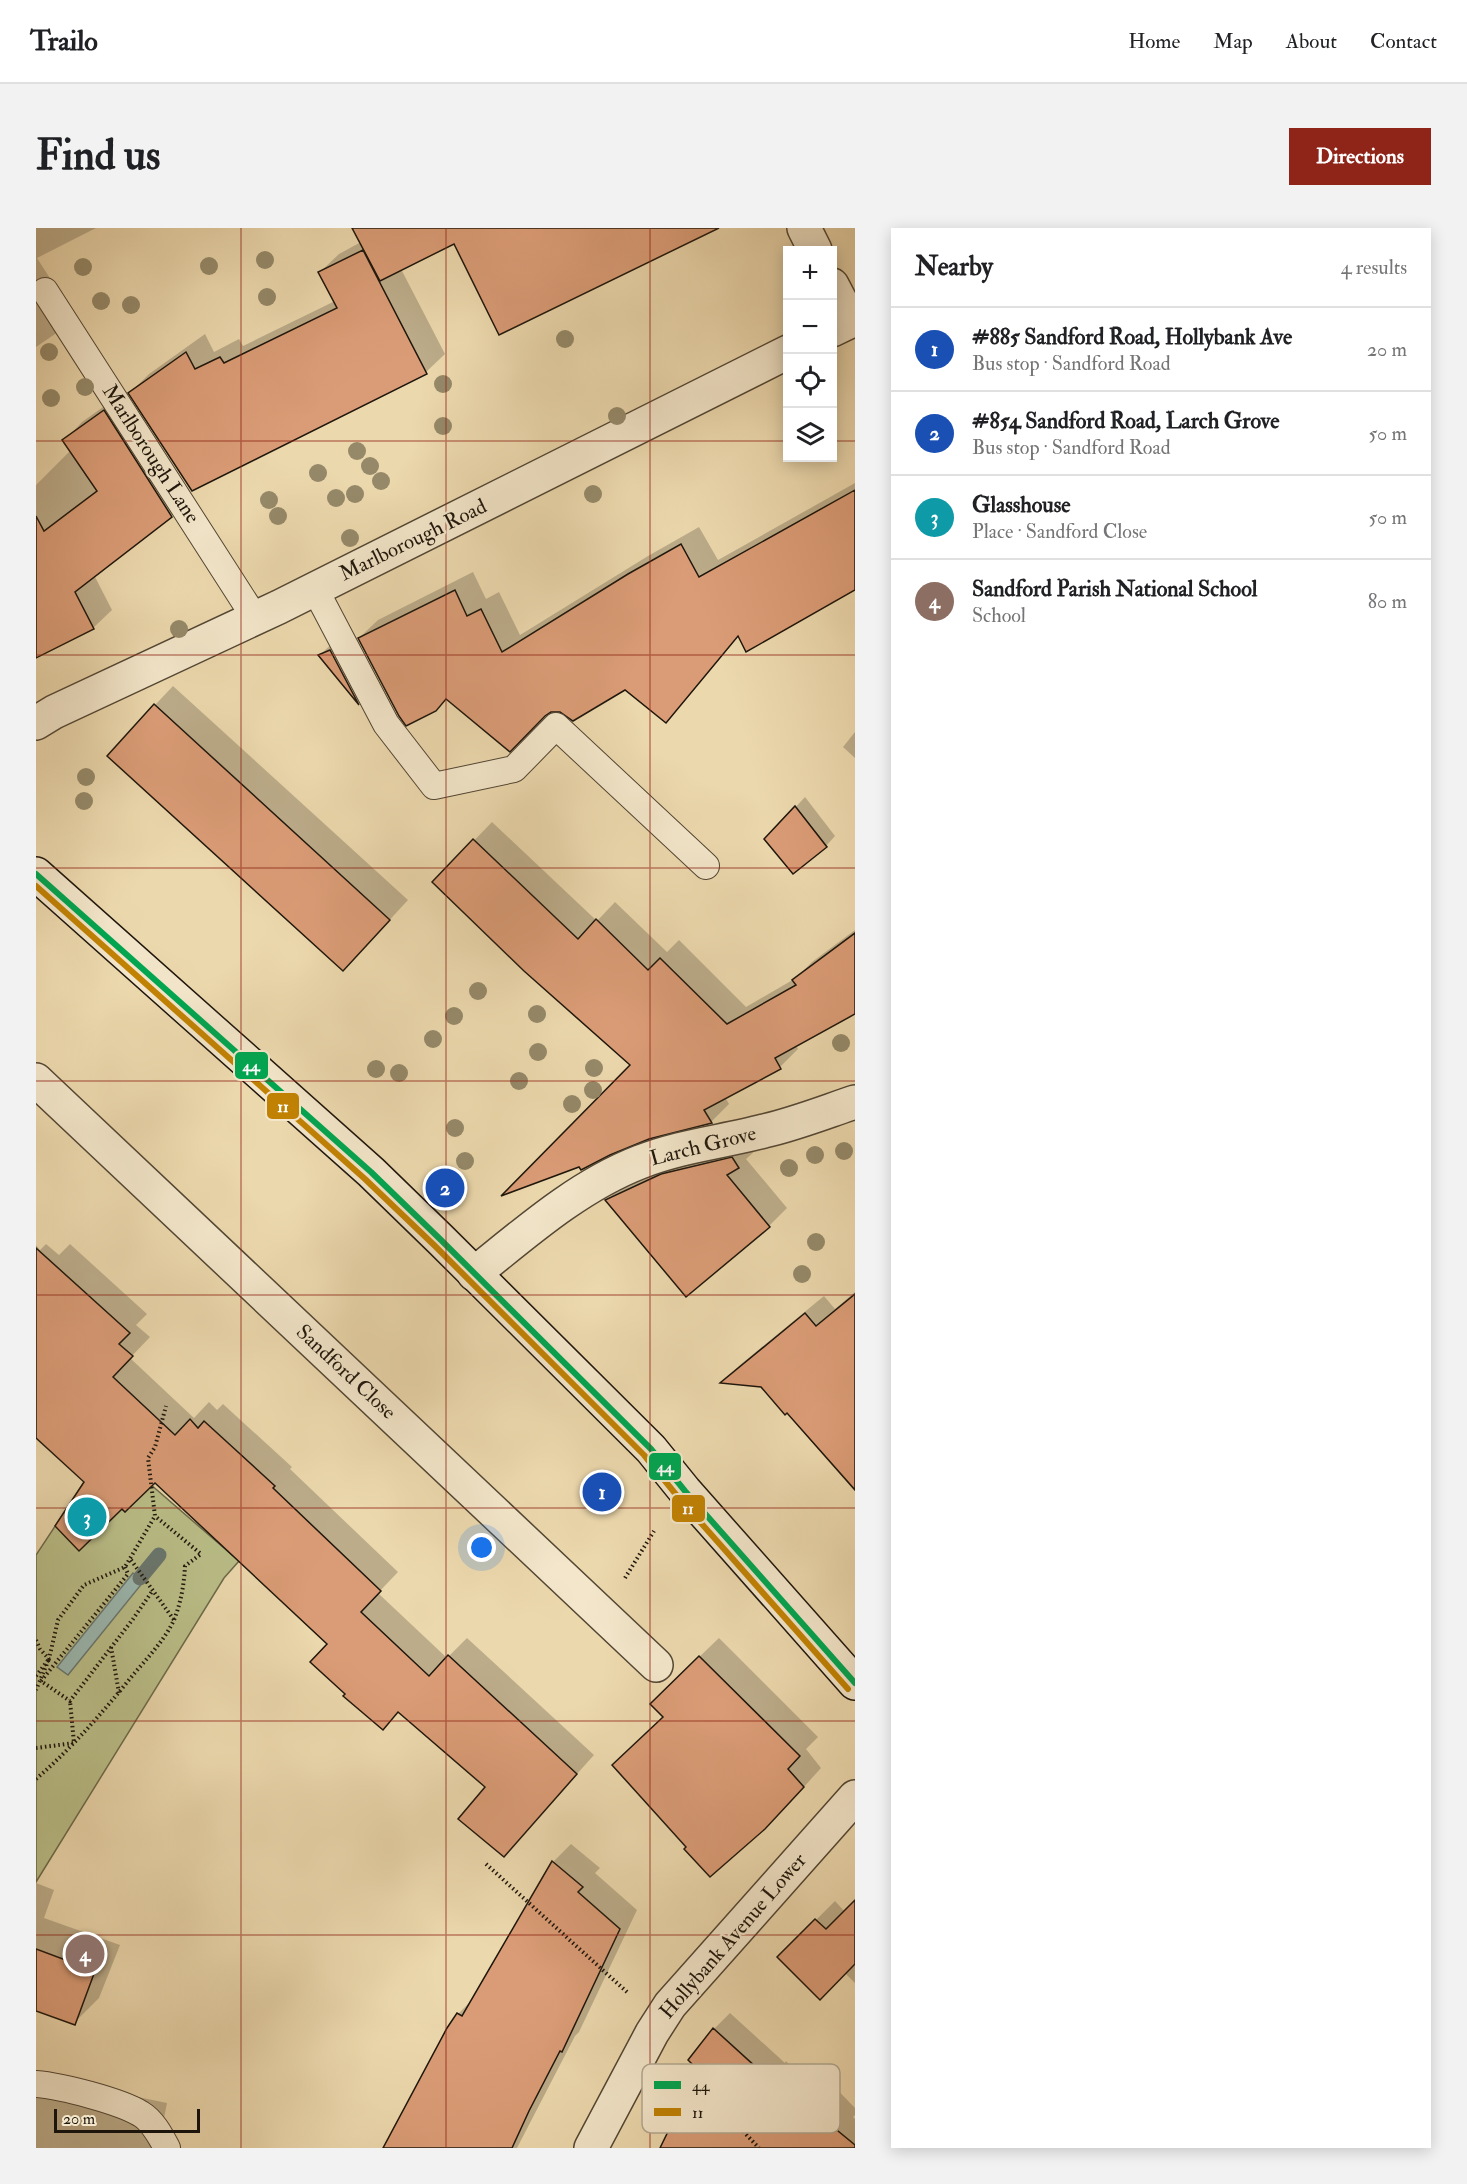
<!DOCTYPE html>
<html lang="en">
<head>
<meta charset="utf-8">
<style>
	:root { --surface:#fff; --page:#f2f2f2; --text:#202124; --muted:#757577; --line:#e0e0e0; --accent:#8f2418 }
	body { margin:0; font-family:"IM FELL Double Pica",serif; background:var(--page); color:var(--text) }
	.controls { position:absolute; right:18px; top:18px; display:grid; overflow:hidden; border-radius:0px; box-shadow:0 3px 15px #0003 }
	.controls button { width:54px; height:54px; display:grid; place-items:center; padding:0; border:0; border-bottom:2px solid var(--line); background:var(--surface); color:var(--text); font:30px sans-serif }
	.scale { position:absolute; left:18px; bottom:15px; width:146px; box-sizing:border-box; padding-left:6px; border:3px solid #1e160c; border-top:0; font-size:16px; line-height:21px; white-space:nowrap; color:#1e160c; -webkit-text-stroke:4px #f3e6ca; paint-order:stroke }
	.you { position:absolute; left:446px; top:1320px; width:21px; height:21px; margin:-15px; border:4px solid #fff; border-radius:50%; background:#1a73e8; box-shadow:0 0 0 9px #1a73e833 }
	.badge { display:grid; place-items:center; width:39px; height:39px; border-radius:50%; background:var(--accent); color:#fff; font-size:20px; font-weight:700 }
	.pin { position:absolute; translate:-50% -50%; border:3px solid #fff; box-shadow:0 2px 6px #0006 }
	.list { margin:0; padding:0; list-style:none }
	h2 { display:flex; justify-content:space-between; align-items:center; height:78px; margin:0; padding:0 24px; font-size:26px }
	h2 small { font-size:20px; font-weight:400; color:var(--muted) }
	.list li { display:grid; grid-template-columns:39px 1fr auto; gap:18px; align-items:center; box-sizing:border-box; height:84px; padding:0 24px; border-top:2px solid var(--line) }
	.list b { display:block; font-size:22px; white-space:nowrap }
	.list p { margin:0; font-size:20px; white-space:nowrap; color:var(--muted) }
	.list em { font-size:20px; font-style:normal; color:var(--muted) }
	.icon { flex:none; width:33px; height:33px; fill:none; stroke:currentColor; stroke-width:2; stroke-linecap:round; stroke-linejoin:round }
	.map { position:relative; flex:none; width:819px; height:1920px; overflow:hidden; border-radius:0px }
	header { display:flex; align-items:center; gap:36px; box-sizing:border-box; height:84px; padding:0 30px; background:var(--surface); border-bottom:2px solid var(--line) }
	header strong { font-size:28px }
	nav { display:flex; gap:33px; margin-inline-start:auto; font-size:21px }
	.intro { display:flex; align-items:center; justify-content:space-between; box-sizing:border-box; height:144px; padding:0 36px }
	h1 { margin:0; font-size:42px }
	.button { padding:15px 27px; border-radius:0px; background:var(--accent); color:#fff; font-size:21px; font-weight:700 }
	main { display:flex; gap:36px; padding:0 36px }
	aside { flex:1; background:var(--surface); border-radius:0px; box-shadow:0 3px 15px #0003 }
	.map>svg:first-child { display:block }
</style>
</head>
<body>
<header>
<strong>Trailo</strong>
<nav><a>Home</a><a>Map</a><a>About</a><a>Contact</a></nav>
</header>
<div class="intro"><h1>Find us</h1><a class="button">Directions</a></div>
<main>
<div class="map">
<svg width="819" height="1920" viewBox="0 0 819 1920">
	<rect width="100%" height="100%" fill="#ecd8ad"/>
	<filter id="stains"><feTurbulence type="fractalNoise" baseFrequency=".00333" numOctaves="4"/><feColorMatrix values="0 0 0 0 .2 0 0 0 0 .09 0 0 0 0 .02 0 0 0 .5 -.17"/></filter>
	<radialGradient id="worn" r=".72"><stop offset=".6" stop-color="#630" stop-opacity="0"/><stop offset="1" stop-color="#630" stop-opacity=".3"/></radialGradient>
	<polygon fill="#babe88" stroke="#6c6a4a" stroke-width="1.5" points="51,1250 89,1284 114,1256 203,1333 188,1350 0,1654 0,1327"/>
	<polygon fill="#9ab8b1" stroke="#68776f" stroke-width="1.5" points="97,1345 108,1353 32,1447 21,1439"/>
	<g fill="#0003">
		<polygon points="0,0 60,0 1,30 38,88 19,106 0,119"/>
		<polygon points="318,0 677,0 418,14 365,41 409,126 390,144 94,165 113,146 169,106 178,124 203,111 207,118 299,73 284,44 303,26 325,14"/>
		<polygon points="87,165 154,269 135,288 58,347 76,382 57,400 0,428 0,257 35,222 28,213 46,194"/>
		<polygon points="819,255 819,361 703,408 648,474 630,493 589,460 525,482 411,469 323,410 342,392 437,344 450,371 463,364 484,407 612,328 663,299 682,332"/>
		<polygon points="303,409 341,458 323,475 284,427"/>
		<polygon points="137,458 372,672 326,722 119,477"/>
		<polygon points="819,504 819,530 807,519"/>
		<polygon points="769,569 799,608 790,618 730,611"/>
		<polygon points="456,594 561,693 579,674 631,724 643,712 710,779 760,750 776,734 819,702 819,784 760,817 762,821 744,839 689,869 693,876 675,894 596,837 398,654"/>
		<polygon points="720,922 710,931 751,980 733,998 650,1067 571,972 589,954 644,929"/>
		<polygon points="10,1016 23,1027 34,1016 111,1086 100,1097 114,1109 94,1130 158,1190 173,1174 181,1182 187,1176 256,1239 254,1241 362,1344 342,1365 411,1430 431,1410 558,1527 468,1627 451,1559 364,1483 347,1500 311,1466 293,1416 119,1253 50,1254 0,1208 0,1017 4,1022"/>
		<polygon points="819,1064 819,1259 726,1157 687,1154 704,1137 788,1068 799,1081"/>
		<polygon points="683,1410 782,1509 770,1521 785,1540 748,1581 652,1619 628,1489 634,1457"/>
		<polygon points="535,1616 564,1640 559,1645 601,1682 543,1804 539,1808 481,1920 349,1920 422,1786 438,1770 517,1634"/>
		<polygon points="0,1655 18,1662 8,1690 84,1717 63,1770 38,1795 0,1781"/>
		<polygon points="799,1673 809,1684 819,1674 819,1755 809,1745 743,1729"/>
		<polygon points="694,1785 749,1835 750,1833 775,1861 788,1848 819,1880 819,1887 817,1889 819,1891 819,1920 626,1920 664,1842 654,1832 678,1801"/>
		<polygon points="0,1848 131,1875 122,1920 0,1920"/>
	</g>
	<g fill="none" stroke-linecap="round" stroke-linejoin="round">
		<polyline stroke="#68776f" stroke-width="15" points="104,1350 123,1327"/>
	</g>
	<g fill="#da9c76" stroke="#1e160c" stroke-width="1.5">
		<polygon points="316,0 683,0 463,107 418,16 344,53"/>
		<polygon points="327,22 391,146 156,263 92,165 150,124 159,141 184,129 188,135 301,80 282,44"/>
		<polygon points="68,182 136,289 39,364 58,401 0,430 0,288 8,303 61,263 26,212"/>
		<polygon points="819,262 819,362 710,424 702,408 630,495 589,462 537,493 524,484 515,484 509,488 474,524 410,471 400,483 370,498 363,488 322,410 419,362 431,388 445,381 466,424 592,346 645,316 663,349"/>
		<polygon points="294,422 323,477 282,427"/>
		<polygon points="118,476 354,692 307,743 71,528"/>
		<polygon points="759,578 791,619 757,646 728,611"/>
		<polygon points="437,611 542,711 560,691 612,742 624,730 691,796 760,757 756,752 819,705 819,786 739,830 745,841 668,882 676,895 613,911 574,927 545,942 543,939 465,968 594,837 488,743 396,654"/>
		<polygon points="696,929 703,940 691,947 734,999 650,1069 569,972 625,946"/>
		<polygon points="0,1020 94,1105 83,1116 97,1128 77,1149 139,1207 154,1191 162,1200 168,1193 239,1258 237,1260 345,1363 325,1384 393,1448 412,1427 541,1546 468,1629 422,1591 449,1559 362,1484 347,1502 307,1468 309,1466 274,1434 291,1416 119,1255 89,1284 86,1281 43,1323 19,1298 48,1254 0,1210"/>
		<polygon points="819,1066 819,1262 751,1185 749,1187 725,1159 684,1155 769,1085 780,1098"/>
		<polygon points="663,1428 764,1528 752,1541 768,1559 729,1601 674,1649 648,1621 650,1619 576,1537 627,1489 614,1476"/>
		<polygon points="516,1633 547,1659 542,1664 584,1701 526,1824 524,1823 493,1883 476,1920 347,1920 411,1800 421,1785 426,1788"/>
		<polygon points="819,1672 819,1736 784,1772 741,1729 779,1691 790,1701"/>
		<polygon points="0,1721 59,1743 39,1797 0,1783"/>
		<polygon points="677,1800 732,1850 733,1848 758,1876 763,1871 819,1917 819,1920 624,1920 662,1842 652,1832"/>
	</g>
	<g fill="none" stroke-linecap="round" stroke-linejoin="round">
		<defs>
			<g id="service">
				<polyline points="9,63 219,390"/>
				<polyline points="279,361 350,496 398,558 478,541 520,498 670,638"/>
				<path d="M0,1856C25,1858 84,1873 105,1886C117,1893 125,1909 131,1920"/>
			</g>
			<g id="minor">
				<polyline points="768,0 779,22"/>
				<polyline points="796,57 815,93"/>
				<polyline points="0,852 620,1437"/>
				<path d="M438,1046C489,1005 542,958 604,934C644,918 686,914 728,903C759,896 789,884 819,874"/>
				<polyline points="555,1920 616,1805 634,1777 819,1569"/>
			</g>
			<g id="tertiary">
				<polyline points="796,102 819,91"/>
				<polyline points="0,495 18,484 243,379 752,124"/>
			</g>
			<polyline id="secondary" points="0,646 335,944 405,1012 615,1221 649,1263 819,1455"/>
		</defs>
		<use href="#service" stroke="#524634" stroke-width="28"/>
		<use href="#minor" stroke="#524634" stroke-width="36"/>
		<use href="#tertiary" stroke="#524634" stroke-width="36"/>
		<use href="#secondary" stroke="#1e160c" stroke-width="36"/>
		<g stroke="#1e160c" stroke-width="4" stroke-dasharray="1.5 3" stroke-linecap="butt">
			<polyline points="95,1332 138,1392"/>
			<polyline points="89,1339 92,1346 5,1453 34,1473 97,1391 117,1362"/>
			<polyline points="589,1350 618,1303"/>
			<polyline points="0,1412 4,1421 13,1431 22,1392 48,1357 89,1339 119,1288 112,1230 119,1219 130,1178"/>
			<polyline points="75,1419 83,1465"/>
			<polyline points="0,1448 13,1431 0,1462"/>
			<polyline points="0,1520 38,1515 34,1473"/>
			<path d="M0,1551C36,1520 67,1484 97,1447C112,1429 128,1413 138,1392C145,1374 148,1357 149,1338L165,1326L119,1288"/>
			<polyline points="450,1636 592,1765"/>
			<polyline points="645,1838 723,1920"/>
		</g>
		<use href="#service" stroke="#f3e6ca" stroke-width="26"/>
		<use href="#minor" stroke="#f3e6ca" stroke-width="33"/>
		<use href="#tertiary" stroke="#f3e6ca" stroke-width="33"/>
		<use href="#secondary" stroke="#f3e6ca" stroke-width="33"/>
		<defs>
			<polyline id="bus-1" points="0,646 335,944 405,1012 615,1221 649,1263 819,1455"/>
			<polyline id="bus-2" points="0,658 329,951 399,1018 608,1227 642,1269 812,1461"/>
		</defs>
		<use href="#bus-1" stroke="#f3e6ca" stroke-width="10"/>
		<use href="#bus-2" stroke="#f3e6ca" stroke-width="10"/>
		<use href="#bus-1" stroke="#00a651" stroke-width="6"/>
		<use href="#bus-2" stroke="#c18203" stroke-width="6"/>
	</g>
	<g fill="#958969">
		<circle cx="229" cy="32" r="9"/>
		<circle cx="173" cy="38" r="9"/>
		<circle cx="47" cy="39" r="9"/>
		<circle cx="231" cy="69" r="9"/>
		<circle cx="65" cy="73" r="9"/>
		<circle cx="95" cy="77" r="9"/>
		<circle cx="529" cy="111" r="9"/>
		<circle cx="13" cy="124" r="9"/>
		<circle cx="407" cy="156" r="9"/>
		<circle cx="49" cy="159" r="9"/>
		<circle cx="15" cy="170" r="9"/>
		<circle cx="581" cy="188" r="9"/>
		<circle cx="407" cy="198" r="9"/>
		<circle cx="321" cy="223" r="9"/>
		<circle cx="334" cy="238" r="9"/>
		<circle cx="282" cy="245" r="9"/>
		<circle cx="345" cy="253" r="9"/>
		<circle cx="319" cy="266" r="9"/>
		<circle cx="557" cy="266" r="9"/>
		<circle cx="300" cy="270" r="9"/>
		<circle cx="233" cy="272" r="9"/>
		<circle cx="242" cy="288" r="9"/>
		<circle cx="314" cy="310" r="9"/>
		<circle cx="143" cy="401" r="9"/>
		<circle cx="50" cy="549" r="9"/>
		<circle cx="48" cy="573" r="9"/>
		<circle cx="442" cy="763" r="9"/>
		<circle cx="501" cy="786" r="9"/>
		<circle cx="418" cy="788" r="9"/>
		<circle cx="397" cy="811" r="9"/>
		<circle cx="805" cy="815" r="9"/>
		<circle cx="502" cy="824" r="9"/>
		<circle cx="558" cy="840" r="9"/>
		<circle cx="340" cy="841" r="9"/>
		<circle cx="363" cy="845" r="9"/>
		<circle cx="483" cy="853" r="9"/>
		<circle cx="557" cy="862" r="9"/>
		<circle cx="536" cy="876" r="9"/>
		<circle cx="419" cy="900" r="9"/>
		<circle cx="808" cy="923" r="9"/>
		<circle cx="779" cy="927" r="9"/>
		<circle cx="429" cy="933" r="9"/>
		<circle cx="753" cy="940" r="9"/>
		<circle cx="780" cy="1014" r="9"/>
		<circle cx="766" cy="1046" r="9"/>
	</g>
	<path fill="none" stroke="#8f2418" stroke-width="1.5" stroke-opacity="0.55" d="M205,0V1920M410,0V1920M614,0V1920M0,213H752M796,213H819M0,427H819M0,640H819M0,853H819M0,1067H819M0,1280H819M0,1493H819M0,1707H819"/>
	<g text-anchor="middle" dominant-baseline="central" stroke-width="4.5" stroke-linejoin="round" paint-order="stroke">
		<g font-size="21" fill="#1e160c" stroke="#f3e6ca">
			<text transform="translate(115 226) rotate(57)">Marlborough Lane</text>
			<text transform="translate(377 312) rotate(-26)">Marlborough Road</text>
			<text transform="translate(667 918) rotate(-14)">Larch Grove</text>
			<text transform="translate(310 1144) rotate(43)">Sandford Close</text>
			<text transform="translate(697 1708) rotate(-49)">Hollybank Avenue Lower</text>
		</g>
	</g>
	<rect x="606" y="1836" width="198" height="69" rx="9" fill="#f3e6ca" stroke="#b3a891" stroke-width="1.5"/>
	<rect x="618" y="1853" width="27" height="8" fill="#00a651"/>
	<rect x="618" y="1880" width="27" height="8" fill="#c18203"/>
	<g font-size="16" fill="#1e160c">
		<text x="656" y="1863">44</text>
		<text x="656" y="1890">11</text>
	</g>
	<g stroke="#f3e6ca" stroke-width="2">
		<rect x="198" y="823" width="35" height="29" rx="6" fill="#00a651"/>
		<rect x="230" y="864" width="34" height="28" rx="6" fill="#c18203"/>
		<rect x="612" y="1224" width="34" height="29" rx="6" fill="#00a651"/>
		<rect x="635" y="1266" width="35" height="29" rx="6" fill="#c18203"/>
	</g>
	<g font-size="16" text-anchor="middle" font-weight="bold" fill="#fff">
		<text x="215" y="843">44</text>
		<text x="247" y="884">11</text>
		<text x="629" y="1244">44</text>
		<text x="652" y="1286">11</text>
	</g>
	<rect width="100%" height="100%" filter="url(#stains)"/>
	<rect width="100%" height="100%" fill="url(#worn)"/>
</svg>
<div class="controls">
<button>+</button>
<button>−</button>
<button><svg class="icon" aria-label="locate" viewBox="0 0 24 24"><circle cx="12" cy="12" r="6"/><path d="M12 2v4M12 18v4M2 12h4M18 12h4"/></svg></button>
<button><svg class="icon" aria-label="layers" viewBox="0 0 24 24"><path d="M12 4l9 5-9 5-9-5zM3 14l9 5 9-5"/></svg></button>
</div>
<div class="scale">20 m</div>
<div class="you"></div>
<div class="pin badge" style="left:566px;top:1264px;background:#1a4fb4">1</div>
<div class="pin badge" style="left:409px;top:960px;background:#1a4fb4">2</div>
<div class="pin badge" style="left:51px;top:1289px;background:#0f9aa8">3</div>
<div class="pin badge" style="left:49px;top:1726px;background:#8d6e63">4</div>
</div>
<aside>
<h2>Nearby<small>4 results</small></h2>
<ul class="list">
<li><span class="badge" style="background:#1a4fb4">1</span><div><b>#885 Sandford Road, Hollybank Ave</b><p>Bus stop · Sandford Road</p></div><em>20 m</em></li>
<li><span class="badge" style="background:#1a4fb4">2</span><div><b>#854 Sandford Road, Larch Grove</b><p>Bus stop · Sandford Road</p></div><em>50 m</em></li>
<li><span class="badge" style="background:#0f9aa8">3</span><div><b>Glasshouse</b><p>Place · Sandford Close</p></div><em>50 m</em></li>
<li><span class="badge" style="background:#8d6e63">4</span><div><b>Sandford Parish National School</b><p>School</p></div><em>80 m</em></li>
</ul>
</aside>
</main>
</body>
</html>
